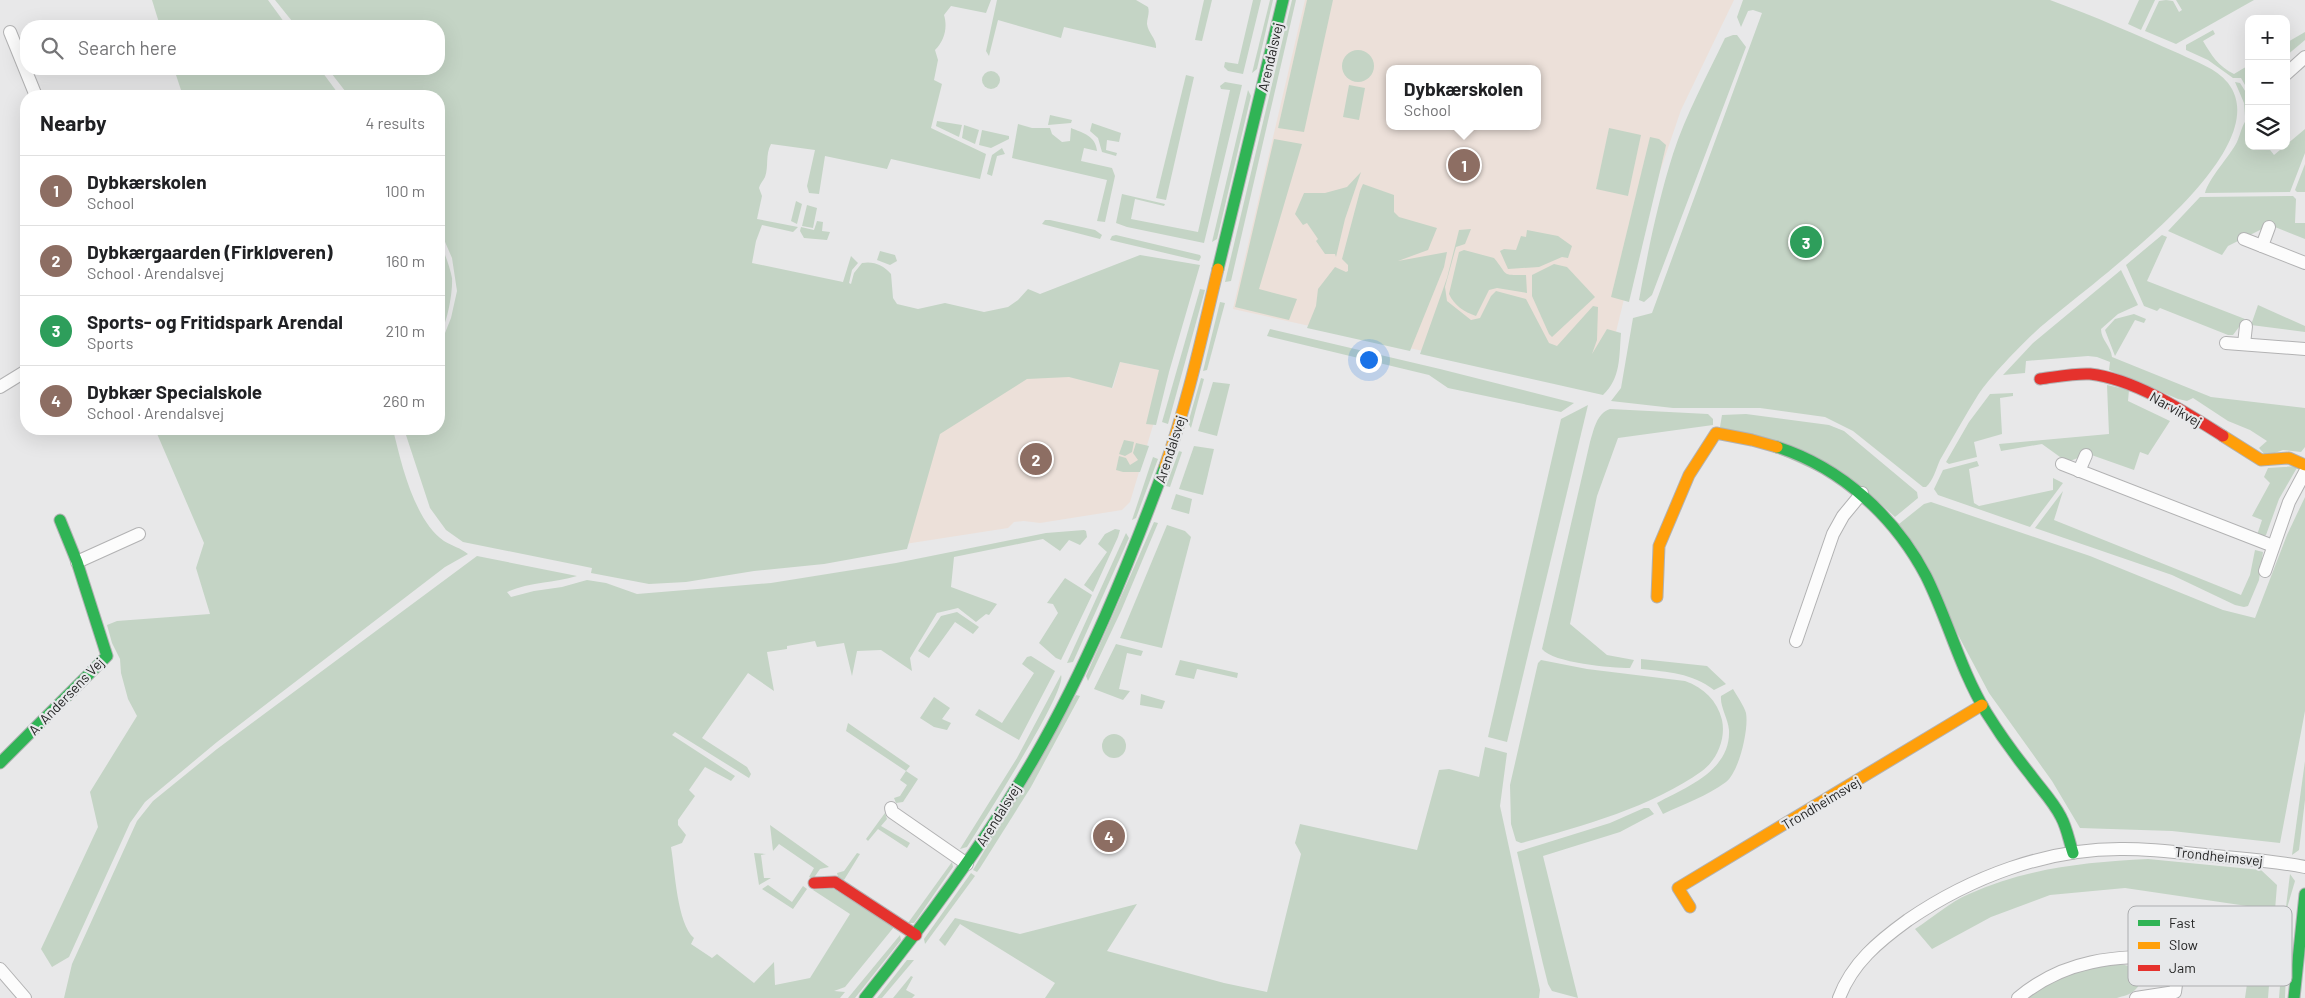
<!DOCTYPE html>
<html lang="en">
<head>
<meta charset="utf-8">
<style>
	:root { --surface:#fff; --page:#f2f2f2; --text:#202124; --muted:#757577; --line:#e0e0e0; --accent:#2563eb }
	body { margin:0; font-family:Barlow,sans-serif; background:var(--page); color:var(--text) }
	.controls { position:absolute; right:15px; top:15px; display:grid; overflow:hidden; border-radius:10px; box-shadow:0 5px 20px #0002 }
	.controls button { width:45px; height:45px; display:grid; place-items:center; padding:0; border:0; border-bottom:1px solid var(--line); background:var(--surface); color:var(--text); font:25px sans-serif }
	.you { position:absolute; left:1368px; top:359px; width:18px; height:18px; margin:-12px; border:4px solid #fff; border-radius:50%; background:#1a73e8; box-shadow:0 0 0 8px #1a73e833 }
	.badge { display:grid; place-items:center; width:32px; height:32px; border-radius:50%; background:var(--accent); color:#fff; font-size:16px; font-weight:700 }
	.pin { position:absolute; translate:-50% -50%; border:2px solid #fff; box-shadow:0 1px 5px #0006 }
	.popup { position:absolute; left:1386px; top:65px; width:155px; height:65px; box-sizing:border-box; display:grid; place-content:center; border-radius:10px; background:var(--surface); filter:drop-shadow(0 1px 4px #0005); font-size:16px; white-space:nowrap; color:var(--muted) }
	.popup b { font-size:19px; color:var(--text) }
	.popup::after { content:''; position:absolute; left:50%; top:100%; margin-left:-10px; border:10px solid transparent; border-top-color:var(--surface) }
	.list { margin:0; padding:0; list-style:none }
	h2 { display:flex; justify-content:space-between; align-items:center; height:65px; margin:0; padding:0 20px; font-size:21px }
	h2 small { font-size:16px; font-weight:400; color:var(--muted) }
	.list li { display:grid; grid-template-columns:32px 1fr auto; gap:15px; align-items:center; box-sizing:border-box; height:70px; padding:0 20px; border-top:1px solid var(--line) }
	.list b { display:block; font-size:19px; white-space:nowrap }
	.list p { margin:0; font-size:16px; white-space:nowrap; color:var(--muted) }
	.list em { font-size:16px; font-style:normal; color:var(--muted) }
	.icon { flex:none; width:28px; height:28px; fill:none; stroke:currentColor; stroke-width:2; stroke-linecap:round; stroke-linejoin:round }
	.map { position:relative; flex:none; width:2305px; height:998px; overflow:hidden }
	.search { position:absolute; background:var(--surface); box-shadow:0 5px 20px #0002; left:20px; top:20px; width:425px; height:55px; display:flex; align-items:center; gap:12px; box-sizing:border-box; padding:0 18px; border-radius:20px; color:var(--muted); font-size:19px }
	.panel { position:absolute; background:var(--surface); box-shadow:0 5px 20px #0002; left:20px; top:90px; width:425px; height:345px; border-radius:20px }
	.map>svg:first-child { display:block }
</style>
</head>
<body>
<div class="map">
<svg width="2305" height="998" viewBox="0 0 2305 998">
	<rect width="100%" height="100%" fill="#e8e8e9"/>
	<g fill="#ece0d9" fill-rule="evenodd">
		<path d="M1305,0H1734L1681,110L1643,221L1615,336L1595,389L1233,309ZM1390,69H1538V126H1390Z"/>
		<polygon points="1120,362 1169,372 1130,502 1122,510 1040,523 1024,521 1014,522 1008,528 905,544 950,374 1071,377 1113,388"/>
	</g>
	<g fill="#c4d4c5">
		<polygon points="152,0 268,0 287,26 160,26"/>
		<path d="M275,0H991L986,13L951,6L944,15C948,28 944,41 935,50L938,60L934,80L942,84L931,128L986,154L980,179L891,159L887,169L825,156L819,194L809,193L807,186L815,150L771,144C765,155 769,166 765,177C763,181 760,184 759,188L762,196L757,219L798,227L793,232L762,225L756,241L752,263L843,282L851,256L858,263L852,270L849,283L851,284L854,273L862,263C874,261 883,265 891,274L893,298L897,304L918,309L945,303L984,312L1008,307L1018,300L1028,289L1040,294L1140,255L1200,265L1169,372L1156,425L1146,424L1159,370L1120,362L1112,388L1069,377L1027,379L940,434L907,549L824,564L754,571L686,582L649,584L591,573L592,568L463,542L446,530L430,508L404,429H439V342L445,333L451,318L457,291L452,258L439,228V96H349L328,69H439V26H296Z"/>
		<path d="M997,0H1136L1148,7C1150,13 1147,18 1147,24C1148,33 1157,39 1156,48L1064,27L1061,38L998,20L989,56L986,51Z"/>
		<polygon points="1204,0 1212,0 1202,41 1195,40"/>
		<polygon points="1253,0 1261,0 1243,74 1228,71 1224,67 1225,62 1238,64"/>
		<polygon points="1270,0 1273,0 1257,69 1252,73"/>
		<polygon points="1292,0 1296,0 1231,281 1225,282"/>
		<polygon points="1307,0 1333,0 1304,132 1278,128"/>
		<path d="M1743,0H2050C2094,16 2137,35 2180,54C2196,62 2216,68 2228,83C2283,154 2077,292 2034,333C2019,347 1989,378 1978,395C1965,416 1952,439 1940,460C1936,469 1933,481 1926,487H1923L1853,431L1825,417L1760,408H1673L1611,401L1621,388L1633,318L1652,313L1762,13L1753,10L1748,11L1741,27L1737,17Z"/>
		<polygon points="2139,0 2155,0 2141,30 2128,24"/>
		<polygon points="2166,0 2173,1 2179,12 2182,10 2176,0 2254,0 2176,44 2145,31 2159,1"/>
		<path d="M2213,30L2215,34L2203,41C2212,56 2218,66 2234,74L2249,65V79L2246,82L2249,92L2241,78H2233L2208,60L2186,50V45Z"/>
		<polygon points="2305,32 2305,40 2286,56 2286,43"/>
		<path d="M1733,35H1737L1746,47L1652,295L1644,302L1639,300C1648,251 1658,201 1673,154C1686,114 1707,76 1725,38Z"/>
		<circle cx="1358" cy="66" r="16"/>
		<polygon points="174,69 320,69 340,96 183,96"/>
		<circle cx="991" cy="80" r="9"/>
		<polygon points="1186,75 1194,77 1166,200 1156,198"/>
		<polygon points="1225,82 1242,85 1204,243 1127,227 1116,223 1122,194 1165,204 1164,206 1135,199 1131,219 1198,232 1230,90 1221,89 1220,86"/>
		<polygon points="2235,82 2240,83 2249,97 2249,112 2245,116 2244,103"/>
		<polygon points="1349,85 1365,88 1359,120 1343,117"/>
		<polygon points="1248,90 1251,96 1217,239 1212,242"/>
		<polygon points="1050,115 1072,120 1071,123 1048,125"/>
		<path d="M2249,117V146H2267L2274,155L2305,129V153L2290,192L2205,193C2209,178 2229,157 2237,142C2241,133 2242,123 2249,117Z"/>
		<polygon points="937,121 962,125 959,137 936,126"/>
		<polygon points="1092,123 1121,133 1119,142 1107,140 1106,150 1117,153 1116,156 1102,152 1098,138 1090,131"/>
		<path d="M1018,124L1032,128H1050L1052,134L1062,142L1070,141L1071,128C1083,133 1096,136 1097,151L1084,148L1081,161L1112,168L1115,176L1105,222L1097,221L1107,180L1012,158Z"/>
		<polygon points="964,125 979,130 975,144 962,138"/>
		<polygon points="1609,128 1641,135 1628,196 1596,189"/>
		<polygon points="982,130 1009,136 1009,139 991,148 979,145"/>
		<polygon points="1650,137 1659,139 1666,145 1665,150 1629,302 1611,297"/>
		<polygon points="1274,139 1302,144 1259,289 1297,299 1289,320 1235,307"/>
		<polygon points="1002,148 1005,154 997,156 992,176 987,174 992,155"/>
		<polygon points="2305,164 2305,192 2297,192 2295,190"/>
		<polygon points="1361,172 1345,219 1336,257 1335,254 1325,254 1316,241 1318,239 1307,223 1303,225 1295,214 1304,193 1325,193 1347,187"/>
		<polygon points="1363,184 1394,195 1394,212 1399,217 1437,228 1428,250 1398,261 1447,252 1444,267 1410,351 1307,328 1316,306 1318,289 1335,267 1346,272 1348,271 1348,265 1342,259 1360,191"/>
		<polygon points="2293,196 2296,199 2295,223 2305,223 2305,239 2270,225 2228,246 2222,255 2168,231 2200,197"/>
		<polygon points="796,201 802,204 797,224 791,221"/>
		<polygon points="807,205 817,208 813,228 802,226"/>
		<polygon points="1045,220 1050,220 1095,230 1102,235 1100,239 1042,224"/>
		<polygon points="817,221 823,222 822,231 830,232 827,240 804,238 800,231 801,227 814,230"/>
		<path d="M1471,229L1465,244L1456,247L1445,287L1447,301L1471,320L1480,318L1491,296L1496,291L1526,299L1549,343L1557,346L1593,306L1598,307L1597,340L1592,354L1607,329L1621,333C1619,357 1621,378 1603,395L1420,354L1447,278L1459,230Z"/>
		<polygon points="1527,230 1558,236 1572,246 1568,258 1562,257 1539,267 1508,269 1500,251 1504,249 1516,250 1521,236 1526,237"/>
		<polygon points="1116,235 1200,255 1201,257 1199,261 1110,240 1112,236"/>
		<polygon points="2162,235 2167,237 2147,281 2245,319 2233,335 2228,335 2160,308 2157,311 2144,306 2126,265"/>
		<path d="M439,241C444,251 450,267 452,278C453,292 447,325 439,335Z"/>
		<path d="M1464,250L1494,258C1509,276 1500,275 1526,275L1527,293L1497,288L1489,290L1476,316C1464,312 1454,305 1449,294L1459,252Z"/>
		<polygon points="880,251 895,255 897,261 890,265 877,260"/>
		<polygon points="1554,264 1567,267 1595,297 1552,337 1549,334 1532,296 1532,275"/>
		<path d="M2121,270L2138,305L2118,314L2101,329C2101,340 2111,346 2112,357L2211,397L2305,408V447L2301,452L2283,450L2266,456L2259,448L2267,441L2250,430L2228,421L2193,398L2187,401L2178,399L2109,370L2110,362L2097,357L2088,356L2026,361L2025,373L2003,375L2033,343Z"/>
		<polygon points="1200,289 1205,290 1168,424 1162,422"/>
		<polygon points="1220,302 1225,303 1207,370 1203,371"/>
		<polygon points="2258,305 2305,326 2305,332 2251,325"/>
		<polygon points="2134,314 2146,319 2144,323 2135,320 2115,356 2105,330 2115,319"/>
		<polygon points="1270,329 1440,369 1574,403 1561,412 1448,388 1429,375 1267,336"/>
		<polygon points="1201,378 1204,379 1191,428 1188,423"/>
		<polygon points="1213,382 1230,384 1217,436 1198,431"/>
		<polygon points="2107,385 2129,390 2128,401 2170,421 2148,455 2140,452 2134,470 2083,452 2078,458 2067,462 2042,444 2001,451 1999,444 2109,434"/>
		<polygon points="2013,393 2013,396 2000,398 2002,434 1974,442 1977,457 1949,464 1946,462 1969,422 1990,394"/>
		<polygon points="1588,405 1507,742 1488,737 1561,419"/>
		<path d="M1610,409L1708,414L1713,419V425L1618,438L1597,496L1570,624L1607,655L1634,660L1630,668C1612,668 1553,663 1542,649L1590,442C1594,430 1596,414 1610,409Z"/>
		<polygon points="1746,414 1829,425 1844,431 1917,492 1918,498 1895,517 1873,497 1720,427 1722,415"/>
		<path d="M155,429H393C401,463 414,520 444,541C452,546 461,548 468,554L445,567L217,742L145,802L130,823L69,957L52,967L41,949L98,827L90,792L137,716L128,699L121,673L120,659L112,643L107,625L117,621L210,614L196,568L204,543Z"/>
		<polygon points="1124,440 1134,442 1132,452 1125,456 1119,454"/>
		<polygon points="1136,443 1149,446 1140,472 1123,472 1116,470 1119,456 1126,458 1130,465 1138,460 1133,453"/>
		<polygon points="1194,446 1214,449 1203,495 1179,489"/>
		<polygon points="1179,451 1182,452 1170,487 1166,486"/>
		<polygon points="1153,457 1158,459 1136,518 1132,520"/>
		<polygon points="1977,461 1979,466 1969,469 1974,503 1979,506 2053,490 2053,478 2063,483 2030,527 1938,495 1934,489 1943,470"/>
		<polygon points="2298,466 2279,499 2266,535 2263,537 2257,535 2262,520 2252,516 2270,483 2264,477 2268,468"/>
		<polygon points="2063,491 2054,520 2241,595 2250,575 2255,550 2263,552 2259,580 2248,606 2244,607 2235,605 2172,575 2035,528"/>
		<polygon points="1176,494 1192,499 1189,514 1171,509"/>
		<polygon points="2305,497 2305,711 2280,843 2172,831 2080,828 2052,781 1989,693 1899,524 1924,504 1931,502 2090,556 2223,610 2255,618 2287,535"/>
		<polygon points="1154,522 1158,523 1121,611 1088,681 1086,676"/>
		<polygon points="1167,525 1185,531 1191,537 1162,648 1120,638"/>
		<polygon points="1115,529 1120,530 1118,537 1093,592 1084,585 1107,552 1098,544 1105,534"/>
		<path d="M1084,530L1086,531L1087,537L1080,545L1069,540L1060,551L1043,539L954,557L951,587L997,604L989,615L986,614L976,622L958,608L937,613L910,658L912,671L881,650L857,651L852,676L844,643L817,647L815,641L787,646V649L767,652L774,691L748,673L702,738L747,767L751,774L749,778L675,732L672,735L735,776L731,781L705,767L689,790L695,796L678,820V825L686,835L682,843L671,847C675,870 677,924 694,938L691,944L712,958L717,954L754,983L774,962L775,985L810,978L850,914L813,890L832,888L894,927L845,987L834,991L845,992L840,998H64L72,964L137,821L153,801L217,749L477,556L577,576C554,583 529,582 507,592L511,597L534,591L562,587L587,580L606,583L637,594L771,583L896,563L1046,533Z"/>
		<polygon points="1126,533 1129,538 1073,662 1067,663"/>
		<polygon points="1065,578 1092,595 1061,660 1056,658 1039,643 1058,613 1053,604 1047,603"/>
		<polygon points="957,612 979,627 973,634 955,622 929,658 918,651 941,616"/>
		<polygon points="1116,644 1143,651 1141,656 1127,653 1119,689 1130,691 1123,700 1094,689"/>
		<polygon points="1031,656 1055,671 1019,740 975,715 979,709 1002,723 1034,673 1022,664 1027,657"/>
		<path d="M1641,659L1707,666L1726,684L1714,690C1692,673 1668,672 1641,669Z"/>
		<polygon points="1180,660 1238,673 1237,678 1197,669 1194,679 1175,675"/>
		<path d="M1541,660L1587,669L1685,681C1704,688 1717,700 1722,720C1726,739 1717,760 1702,771C1652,807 1580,827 1521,843L1516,841L1511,824L1510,785L1538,663Z"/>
		<path d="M1061,675C1068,690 980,826 967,847L960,849L1017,758Z"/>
		<path d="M1733,689C1737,696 1744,706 1746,713C1749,729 1739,772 1726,782C1707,796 1684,804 1663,814L1657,803C1686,787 1731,771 1729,730C1728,718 1720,707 1721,696Z"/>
		<polygon points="1141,694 1165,701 1162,709 1140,705"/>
		<polygon points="1076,695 1080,696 1031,787 980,868 977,872 973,870"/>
		<polygon points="934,697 950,708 942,719 951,723 947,730 934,727 920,718"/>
		<polygon points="848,723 910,766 906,771 918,779 903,802 896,803 894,798 900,796 907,785 900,780 906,771 846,731"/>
		<circle cx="1114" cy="746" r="12"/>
		<polygon points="1485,747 1507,753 1500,806 1540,990 1539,998 1045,998 1055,983 960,924 945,946 939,940 955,918 1020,934 1137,904 1107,951 1224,983 1267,992 1301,854 1295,843 1300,824 1417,850 1439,770 1449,769 1479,777"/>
		<polygon points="2305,761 2305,800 2299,850 2292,855"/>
		<polygon points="1644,808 1649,808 1654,814 1620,832 1543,856 1578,998 1552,991 1548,984 1543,964 1517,852 1610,823"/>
		<polygon points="885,813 887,819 881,826 910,843 907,848 878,829 868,841 866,839"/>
		<polygon points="770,825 829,867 820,869 813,879 809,877 814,868 779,844 773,851"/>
		<polygon points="754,853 766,854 761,855 764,878 771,878 759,885"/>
		<polygon points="857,853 860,854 844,880 838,877 837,873 844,871"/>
		<path d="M2148,859L2261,870L2277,885L2268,998H2245L2251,956L2247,906L2125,888L2050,895L1991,917L1932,949L1915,929C1932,918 1950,902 1969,894C2027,868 2086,862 2148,859Z"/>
		<polygon points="952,862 953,867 917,919 914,923 908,923"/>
		<polygon points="971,873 975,876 925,944 924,939"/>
		<polygon points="2290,874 2295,881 2285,915"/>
		<polygon points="768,885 792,902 803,886 807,889 793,909 762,889"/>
		<polygon points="900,935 901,940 855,998 848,998"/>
		<polygon points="2283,949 2286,971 2285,998 2279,998"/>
		<polygon points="907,960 914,960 882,998 877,998"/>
		<path d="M2120,964C2134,966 2149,976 2135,990C2130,995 2123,996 2117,998H2023L2059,977L2092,968Z"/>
		<polygon points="911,976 913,977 906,990 915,995 912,998 893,998"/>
	</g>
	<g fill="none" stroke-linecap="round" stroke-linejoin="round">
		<defs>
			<g id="street">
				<polyline points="10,32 36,96"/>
				<polyline points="2286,74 2305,57"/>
				<polyline points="2244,239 2305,263"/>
				<polyline points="2262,246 2269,227"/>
				<polyline points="2226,343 2305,349"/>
				<polyline points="2244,344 2246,326"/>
				<polyline points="0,387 26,371"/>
				<polyline points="2062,464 2273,546"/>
				<polyline points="2079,471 2086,455"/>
				<polyline points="77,562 139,534"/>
				<polyline points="2265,571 2289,502 2305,472"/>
				<polyline points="1796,641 1833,534 1843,516 1862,493"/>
				<polyline points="891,808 892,812 967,864"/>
				<polyline points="0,969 25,998"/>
				<path d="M1839,998C1852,963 1879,941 1908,920C1971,877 2047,848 2124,849C2155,849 2185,853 2215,856C2245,859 2275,861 2305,867"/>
				<path d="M2018,998C2068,956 2118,957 2180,956L2175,992L2136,998"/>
			</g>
			<g id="fast">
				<polyline points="1218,269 1283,0"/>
				<path d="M1777,447C1842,468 1895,517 1926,576C1948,620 1960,669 1986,712C1999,733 2014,754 2030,774C2040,788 2053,801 2061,817C2067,828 2069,841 2073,853"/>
				<polyline points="0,763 107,656 77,562 60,520"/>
				<path d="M865,998C926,922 984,844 1033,760C1087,667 1128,566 1165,466"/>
				<polyline points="2294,998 2305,894"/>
			</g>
			<g id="slow">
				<polyline points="2223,436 2261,460 2289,458 2305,465"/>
				<path d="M1165,466C1188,402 1202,335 1218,269"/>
				<polyline points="1657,597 1659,546 1689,475 1716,433 1752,440 1777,447"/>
				<polyline points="1690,907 1678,888 1982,705"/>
			</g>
			<g id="jam">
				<path d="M2040,379C2056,377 2075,373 2090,374C2135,379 2185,412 2223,436"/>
				<polyline points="814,883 835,882 916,935"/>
			</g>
		</defs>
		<use href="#street" stroke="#b2b2b3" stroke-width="14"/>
		<use href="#fast" stroke="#b2b2b3" stroke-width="13"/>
		<use href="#slow" stroke="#b2b2b3" stroke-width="13"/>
		<use href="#jam" stroke="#b2b2b3" stroke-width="13"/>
		<use href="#street" stroke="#fcfcfc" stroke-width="12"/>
		<use href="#fast" stroke="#30b455" stroke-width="11"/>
		<use href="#slow" stroke="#ff9f0a" stroke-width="11"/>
		<use href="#jam" stroke="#e5322d" stroke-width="11"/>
	</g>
	<g text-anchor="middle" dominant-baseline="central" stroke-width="4.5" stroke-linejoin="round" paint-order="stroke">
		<g font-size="14" fill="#242424" stroke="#e7e8ea">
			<text transform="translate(1270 57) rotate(-77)">Arendalsvej</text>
			<text transform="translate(2176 409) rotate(29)">Narvikvej</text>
			<text transform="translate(1170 449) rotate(-72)">Arendalsvej</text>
			<text transform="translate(66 696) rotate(-46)">A. Andersens Vej</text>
			<text transform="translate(1821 803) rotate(-31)">Trondheimsvej</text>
			<text transform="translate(998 815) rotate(-58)">Arendalsvej</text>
			<text transform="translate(2219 856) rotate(6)">Trondheimsvej</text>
		</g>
	</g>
	<rect x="2128" y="906" width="164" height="80" rx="8" fill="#e7e8ea" stroke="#acadaf" stroke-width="1"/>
	<rect x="2138" y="920" width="22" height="6" fill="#30b455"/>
	<rect x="2138" y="942" width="22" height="7" fill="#ff9f0a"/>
	<rect x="2138" y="965" width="22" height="6" fill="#e5322d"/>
	<g font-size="14" fill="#242424">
		<text x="2169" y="928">Fast</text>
		<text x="2169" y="950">Slow</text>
		<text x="2169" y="973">Jam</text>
	</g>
</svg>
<div class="controls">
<button>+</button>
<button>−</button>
<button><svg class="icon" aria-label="layers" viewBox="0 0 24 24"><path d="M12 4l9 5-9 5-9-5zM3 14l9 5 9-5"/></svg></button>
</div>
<div class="you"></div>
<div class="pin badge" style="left:1464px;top:165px;background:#8d6e63">1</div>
<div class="popup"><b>Dybkærskolen</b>School</div>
<div class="pin badge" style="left:1036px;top:459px;background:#8d6e63">2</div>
<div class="pin badge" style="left:1806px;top:242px;background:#2e9e5b">3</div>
<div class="pin badge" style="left:1109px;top:836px;background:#8d6e63">4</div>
<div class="search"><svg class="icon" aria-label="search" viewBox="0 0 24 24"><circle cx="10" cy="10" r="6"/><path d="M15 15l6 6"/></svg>Search here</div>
<section class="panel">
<h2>Nearby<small>4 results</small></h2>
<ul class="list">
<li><span class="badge" style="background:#8d6e63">1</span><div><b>Dybkærskolen</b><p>School</p></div><em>100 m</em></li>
<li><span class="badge" style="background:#8d6e63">2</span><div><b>Dybkærgaarden (Firkløveren)</b><p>School · Arendalsvej</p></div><em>160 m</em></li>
<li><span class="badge" style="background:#2e9e5b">3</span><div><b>Sports- og Fritidspark Arendal</b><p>Sports</p></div><em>210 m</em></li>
<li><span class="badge" style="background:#8d6e63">4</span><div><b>Dybkær Specialskole</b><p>School · Arendalsvej</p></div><em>260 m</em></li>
</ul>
</section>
</div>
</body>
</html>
